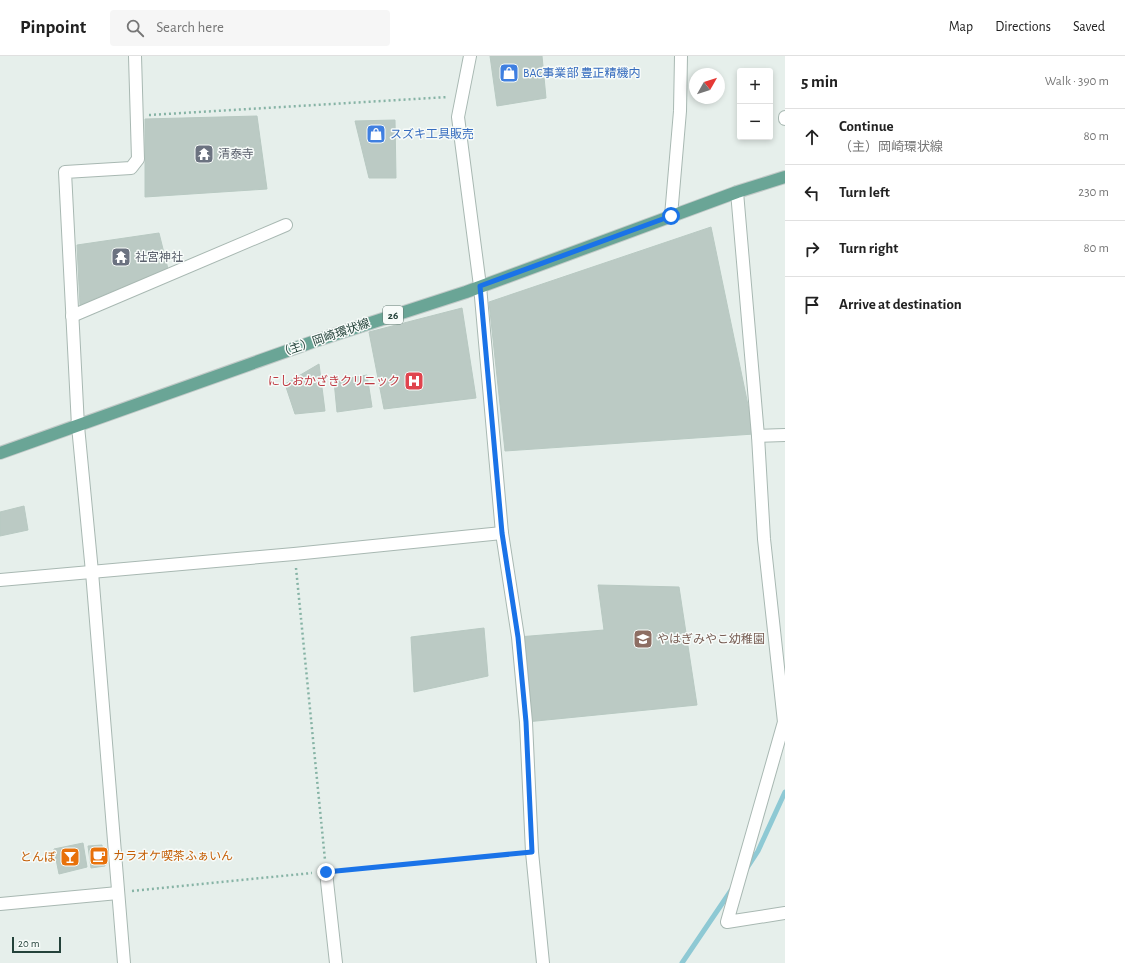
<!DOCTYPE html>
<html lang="en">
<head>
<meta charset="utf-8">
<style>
	:root { --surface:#fff; --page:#f6f6f6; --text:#222; --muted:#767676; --line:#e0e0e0 }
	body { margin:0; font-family:"Alegreya Sans","Noto Sans JP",sans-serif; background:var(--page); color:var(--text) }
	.controls { position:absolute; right:12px; top:12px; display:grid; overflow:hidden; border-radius:4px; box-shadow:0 2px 6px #0003 }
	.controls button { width:36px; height:36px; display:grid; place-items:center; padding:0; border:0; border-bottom:1px solid var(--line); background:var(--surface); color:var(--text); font:20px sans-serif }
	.compass { position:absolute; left:689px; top:12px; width:36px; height:36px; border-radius:50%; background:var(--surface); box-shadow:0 2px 6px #0003; rotate:51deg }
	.scale { position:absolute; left:12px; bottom:10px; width:49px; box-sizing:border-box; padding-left:4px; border:2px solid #24423a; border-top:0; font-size:11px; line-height:14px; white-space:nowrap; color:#24423a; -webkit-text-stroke:3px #f7fbf9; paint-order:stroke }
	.stop { position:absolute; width:12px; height:12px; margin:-9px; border:3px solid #1a73e8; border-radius:50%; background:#fff }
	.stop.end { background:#1a73e8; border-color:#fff; box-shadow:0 1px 4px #0008 }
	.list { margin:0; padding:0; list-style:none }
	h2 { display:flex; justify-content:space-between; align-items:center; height:52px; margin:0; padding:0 16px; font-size:17px }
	h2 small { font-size:13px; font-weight:400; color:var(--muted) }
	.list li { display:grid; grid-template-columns:26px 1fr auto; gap:12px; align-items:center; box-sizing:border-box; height:56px; padding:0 16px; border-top:1px solid var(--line) }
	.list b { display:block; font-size:15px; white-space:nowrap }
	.list p { margin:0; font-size:13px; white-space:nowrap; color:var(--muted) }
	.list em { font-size:13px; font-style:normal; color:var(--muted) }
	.icon { flex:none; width:22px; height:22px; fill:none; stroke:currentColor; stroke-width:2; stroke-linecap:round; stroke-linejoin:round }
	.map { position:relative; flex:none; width:785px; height:907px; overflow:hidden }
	header { display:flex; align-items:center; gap:24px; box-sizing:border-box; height:56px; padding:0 20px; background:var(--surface); border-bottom:1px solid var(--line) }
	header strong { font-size:19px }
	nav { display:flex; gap:22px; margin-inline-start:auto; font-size:14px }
	.search { width:280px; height:36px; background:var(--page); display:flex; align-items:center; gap:10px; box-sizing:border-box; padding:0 14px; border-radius:4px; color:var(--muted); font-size:15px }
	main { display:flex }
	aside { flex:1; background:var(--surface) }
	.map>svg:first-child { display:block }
</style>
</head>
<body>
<header>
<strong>Pinpoint</strong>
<div class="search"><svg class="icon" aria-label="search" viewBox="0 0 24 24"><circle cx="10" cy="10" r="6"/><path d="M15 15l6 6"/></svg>Search here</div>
<nav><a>Map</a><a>Directions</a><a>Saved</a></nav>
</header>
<main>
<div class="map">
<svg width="785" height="907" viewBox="0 0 785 907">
	<rect width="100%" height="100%" fill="#e6efeb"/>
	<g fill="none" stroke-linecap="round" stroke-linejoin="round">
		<g stroke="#8ec9d4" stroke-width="5">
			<polyline points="747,812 758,795 785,736"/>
			<polyline points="682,907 732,833"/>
		</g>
	</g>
	<g fill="#bbcac4" stroke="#b8c9c2">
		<polygon points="490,0 542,0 546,42 497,50"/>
		<polygon points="257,60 267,133 145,141 145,63"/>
		<polygon points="395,64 396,122 369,122 355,65"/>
		<polygon points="711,171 754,378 505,395 489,246"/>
		<polygon points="159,177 168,213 80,249 77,189"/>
		<polygon points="462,252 476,342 384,353 369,276"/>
		<polygon points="319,308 325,355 295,358 285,328"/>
		<polygon points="367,319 372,351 337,356 334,325"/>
		<polygon points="24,450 28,474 0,480 0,456"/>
		<polygon points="598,529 679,531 697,649 526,666 518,581 604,574"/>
		<polygon points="484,572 488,620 414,636 411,581"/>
		<polygon points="83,787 87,811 59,818 54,793"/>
		<polygon points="102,789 105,810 91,812 88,790"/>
	</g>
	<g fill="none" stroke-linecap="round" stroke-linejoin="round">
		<defs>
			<g id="minor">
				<polyline points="470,0 458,61 480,230 502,477 518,581 526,666 532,796 543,907"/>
				<polyline points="785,61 785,63"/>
				<polyline points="737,136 758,380 764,483 784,666 727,866 785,857"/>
				<polyline points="671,160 680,55 681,0"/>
				<polyline points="72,260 286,169"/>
				<polyline points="78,370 65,116 131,112 138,103 135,0"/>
				<polyline points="758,380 785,379"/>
				<polyline points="0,524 294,498 502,477"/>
				<polyline points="326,816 336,907"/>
				<polyline points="0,848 118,837"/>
			</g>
			<polyline id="tertiary" points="78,370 92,516 124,907"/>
			<polyline id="primary" points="0,397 318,284 466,236 737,136 785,121"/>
		</defs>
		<use href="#minor" stroke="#a8b8b2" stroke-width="14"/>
		<use href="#tertiary" stroke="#a8b8b2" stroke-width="14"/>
		<use href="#primary" stroke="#c2cac8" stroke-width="14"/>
		<g stroke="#86b3a5" stroke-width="2.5" stroke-dasharray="2 3" stroke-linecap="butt">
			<polyline points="149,59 448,41"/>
			<polyline points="296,512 325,804"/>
			<polyline points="339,815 519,797"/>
			<polyline points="132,835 312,817"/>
		</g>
		<use href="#minor" stroke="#fff" stroke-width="12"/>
		<use href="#tertiary" stroke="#fff" stroke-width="12"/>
		<use href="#primary" stroke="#6aa596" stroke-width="12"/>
	</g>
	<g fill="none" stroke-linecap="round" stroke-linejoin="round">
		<polyline stroke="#1a73e8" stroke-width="5" points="326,816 532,796 526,666 518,581 502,477 480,230 671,160"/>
	</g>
	<defs>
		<symbol id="shop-square" viewBox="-11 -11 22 22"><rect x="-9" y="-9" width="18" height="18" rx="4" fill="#3f7fe0" stroke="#f7fbf9"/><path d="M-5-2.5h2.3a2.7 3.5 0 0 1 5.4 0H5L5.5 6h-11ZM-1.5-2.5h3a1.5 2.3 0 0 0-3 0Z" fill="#fff"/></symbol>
		<symbol id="temple-square" viewBox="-11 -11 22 22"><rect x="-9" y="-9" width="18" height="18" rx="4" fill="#6b7280" stroke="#f7fbf9"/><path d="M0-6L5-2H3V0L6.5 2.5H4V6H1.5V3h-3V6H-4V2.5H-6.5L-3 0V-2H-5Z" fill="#fff"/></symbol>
		<symbol id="hospital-square" viewBox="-11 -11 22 22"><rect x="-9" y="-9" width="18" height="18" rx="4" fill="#e0444e" stroke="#f7fbf9"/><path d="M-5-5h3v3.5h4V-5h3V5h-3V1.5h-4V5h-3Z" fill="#fff"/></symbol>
		<symbol id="school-square" viewBox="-11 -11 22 22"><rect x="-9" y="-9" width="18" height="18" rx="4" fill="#8d6e63" stroke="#f7fbf9"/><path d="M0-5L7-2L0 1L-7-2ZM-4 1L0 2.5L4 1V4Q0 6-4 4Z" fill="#fff"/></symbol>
		<symbol id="cafe-square" viewBox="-11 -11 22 22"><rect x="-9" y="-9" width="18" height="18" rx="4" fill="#e8710a" stroke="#f7fbf9"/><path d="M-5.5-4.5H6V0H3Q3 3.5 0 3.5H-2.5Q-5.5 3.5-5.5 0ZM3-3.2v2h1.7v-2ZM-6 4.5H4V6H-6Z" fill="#fff"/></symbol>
		<symbol id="bar-square" viewBox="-11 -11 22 22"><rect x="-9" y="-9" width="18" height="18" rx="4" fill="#e8710a" stroke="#f7fbf9"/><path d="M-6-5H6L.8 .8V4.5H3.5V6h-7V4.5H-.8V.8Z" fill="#fff"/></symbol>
	</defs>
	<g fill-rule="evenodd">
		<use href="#shop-square" x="498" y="6" width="22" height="22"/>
		<use href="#shop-square" x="365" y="67" width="22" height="22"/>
		<use href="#temple-square" x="193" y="87" width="22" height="22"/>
		<use href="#temple-square" x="110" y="190" width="22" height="22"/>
		<use href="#hospital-square" x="403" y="314" width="22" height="22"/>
		<use href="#school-square" x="632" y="572" width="22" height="22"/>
		<use href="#cafe-square" x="88" y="789" width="22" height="22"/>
		<use href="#bar-square" x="59" y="790" width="22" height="22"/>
	</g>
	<g text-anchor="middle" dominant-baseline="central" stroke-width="3" stroke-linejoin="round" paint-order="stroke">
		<rect fill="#f7fbf9" stroke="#637a73" stroke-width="1" x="383" y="250" width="20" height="18" rx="3"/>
		<g font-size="11" font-weight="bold" fill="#24423a">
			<text x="393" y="259">26</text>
		</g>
		<g font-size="12" fill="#366cbe" stroke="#f7fbf9" text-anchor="start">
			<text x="523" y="17">BAC事業部 豊正精機内</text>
			<text x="390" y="78">スズキ工具販売</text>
		</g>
		<g font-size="12" fill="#5b616d" stroke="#f7fbf9" text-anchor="start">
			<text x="218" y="98">清泰寺</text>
			<text x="135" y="201">社宮神社</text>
		</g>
		<g font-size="12" fill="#24423a" stroke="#f7fbf9">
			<text transform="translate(324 282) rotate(-19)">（主）岡崎環状線</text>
		</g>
		<g font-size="12" fill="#be3a42" stroke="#f7fbf9" text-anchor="end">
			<text x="400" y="325">にしおかざきクリニック</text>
		</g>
		<g font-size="12" fill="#785e54" stroke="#f7fbf9" text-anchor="start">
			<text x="657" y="583">やはぎみやこ幼稚園</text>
		</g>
		<g font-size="12" fill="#c56008" stroke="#f7fbf9" text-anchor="start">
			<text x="113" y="800">カラオケ喫茶ふぁいん</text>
			<text x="56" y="801" text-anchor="end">とんぼ</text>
		</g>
	</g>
</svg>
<div class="controls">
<button>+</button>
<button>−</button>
</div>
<svg class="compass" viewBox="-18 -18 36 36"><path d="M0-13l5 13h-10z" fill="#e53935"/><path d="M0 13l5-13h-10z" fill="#767676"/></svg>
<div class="scale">20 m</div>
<div class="stop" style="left:671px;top:160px"></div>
<div class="stop end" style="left:326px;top:816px"></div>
</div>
<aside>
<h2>5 min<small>Walk · 390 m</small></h2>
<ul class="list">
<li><svg class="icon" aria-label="ahead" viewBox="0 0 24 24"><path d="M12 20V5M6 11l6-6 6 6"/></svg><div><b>Continue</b><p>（主）岡崎環状線</p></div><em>80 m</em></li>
<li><svg class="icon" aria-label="left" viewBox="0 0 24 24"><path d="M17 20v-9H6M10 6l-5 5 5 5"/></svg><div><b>Turn left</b></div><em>230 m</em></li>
<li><svg class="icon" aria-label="right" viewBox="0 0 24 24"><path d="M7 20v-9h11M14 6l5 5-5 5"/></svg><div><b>Turn right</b></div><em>80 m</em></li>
<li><svg class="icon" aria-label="arrive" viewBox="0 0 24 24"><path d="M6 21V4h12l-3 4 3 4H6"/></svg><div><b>Arrive at destination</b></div></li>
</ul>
</aside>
</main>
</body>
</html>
